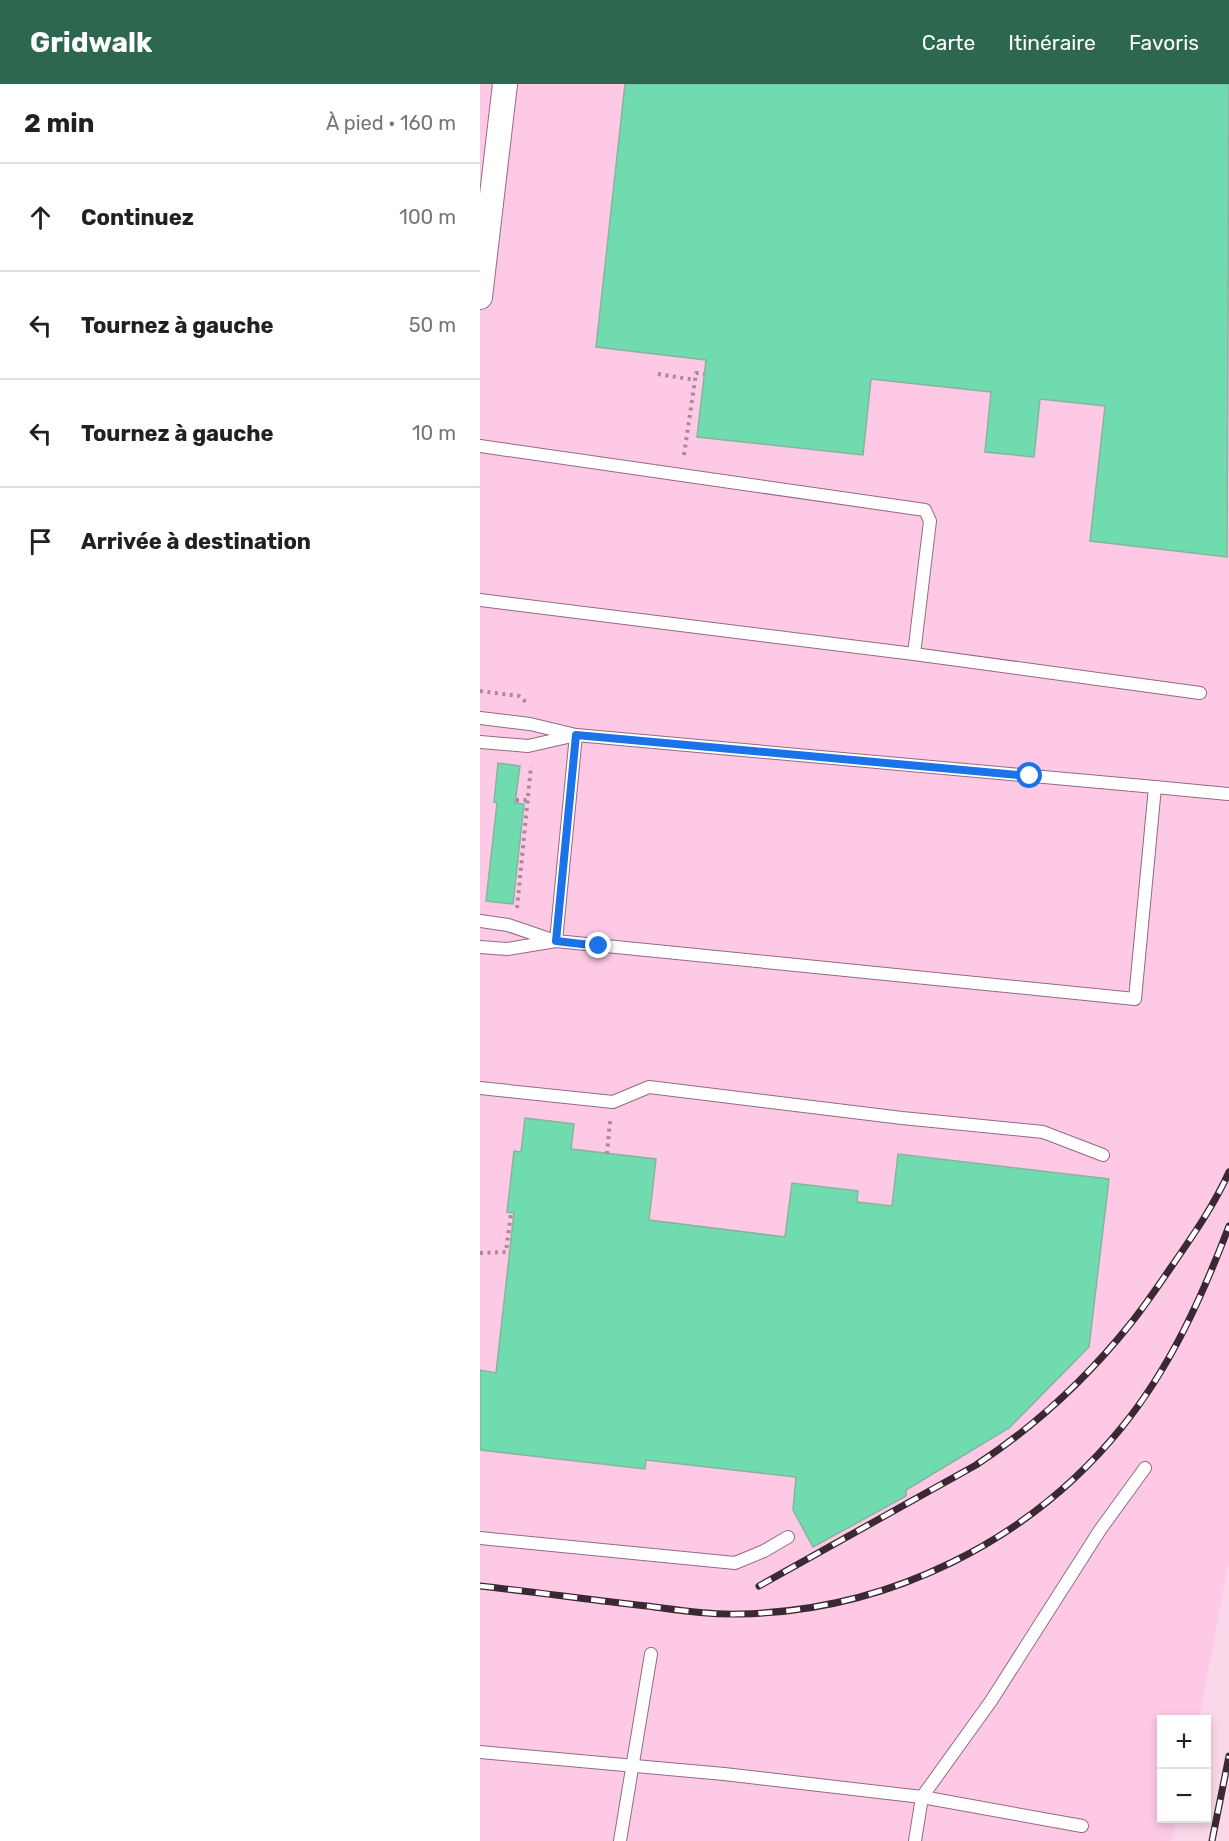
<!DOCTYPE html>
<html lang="fr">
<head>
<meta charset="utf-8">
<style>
	:root { --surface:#fff; --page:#f2f2f2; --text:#202124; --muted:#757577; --line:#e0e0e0; --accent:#2d6750 }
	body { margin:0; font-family:Rubik,sans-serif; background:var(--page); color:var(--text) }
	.controls { position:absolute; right:18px; bottom:18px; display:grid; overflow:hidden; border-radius:0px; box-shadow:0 3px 9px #0003 }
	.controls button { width:54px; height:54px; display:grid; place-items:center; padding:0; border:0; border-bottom:2px solid var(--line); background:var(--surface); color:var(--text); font:30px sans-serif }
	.stop { position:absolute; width:18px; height:18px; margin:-14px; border:4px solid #1a73e8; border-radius:50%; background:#fff }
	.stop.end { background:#1a73e8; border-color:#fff; box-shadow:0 2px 6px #0008 }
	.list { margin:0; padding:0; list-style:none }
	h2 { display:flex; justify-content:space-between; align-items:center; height:78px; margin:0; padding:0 24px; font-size:26px }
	h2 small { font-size:20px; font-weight:400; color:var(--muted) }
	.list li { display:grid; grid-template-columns:39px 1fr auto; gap:18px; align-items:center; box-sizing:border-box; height:108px; padding:0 24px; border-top:2px solid var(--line) }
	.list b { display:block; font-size:22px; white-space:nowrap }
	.list em { font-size:20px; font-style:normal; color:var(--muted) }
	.icon { flex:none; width:33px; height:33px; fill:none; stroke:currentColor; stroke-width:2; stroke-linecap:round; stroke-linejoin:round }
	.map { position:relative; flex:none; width:749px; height:1757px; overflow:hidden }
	header { display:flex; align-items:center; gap:36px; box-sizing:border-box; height:84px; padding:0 30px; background:var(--accent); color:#fff }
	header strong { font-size:28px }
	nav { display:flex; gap:33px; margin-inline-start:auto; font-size:21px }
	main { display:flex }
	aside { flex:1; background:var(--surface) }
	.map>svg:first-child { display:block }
</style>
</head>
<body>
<header>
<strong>Gridwalk</strong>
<nav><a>Carte</a><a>Itinéraire</a><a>Favoris</a></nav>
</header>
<main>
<aside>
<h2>2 min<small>À pied · 160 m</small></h2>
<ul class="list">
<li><svg class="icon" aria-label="ahead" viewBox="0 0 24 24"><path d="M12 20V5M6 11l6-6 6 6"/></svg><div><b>Continuez</b></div><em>100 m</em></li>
<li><svg class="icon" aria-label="left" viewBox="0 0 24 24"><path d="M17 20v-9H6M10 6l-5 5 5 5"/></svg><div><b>Tournez à gauche</b></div><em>50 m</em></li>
<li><svg class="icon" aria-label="left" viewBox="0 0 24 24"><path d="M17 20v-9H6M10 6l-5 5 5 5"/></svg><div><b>Tournez à gauche</b></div><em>10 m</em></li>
<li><svg class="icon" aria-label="arrive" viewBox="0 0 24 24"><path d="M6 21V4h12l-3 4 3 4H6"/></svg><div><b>Arrivée à destination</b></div></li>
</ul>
</aside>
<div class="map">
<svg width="749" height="1757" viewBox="0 0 749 1757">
	<rect width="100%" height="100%" fill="#fbd7ea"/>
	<polygon fill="#fdc9e5" points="0,0 749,0 749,1476 719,1635 682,1636 682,1734 697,1735 691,1757 0,1757"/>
	<g fill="#71dbb0" stroke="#86b49f" stroke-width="1.5">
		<polygon points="145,0 749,0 747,473 610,457 625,322 560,315 554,373 505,368 511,308 391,295 383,371 217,353 226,276 116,263"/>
		<polygon points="18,679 40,682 35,719 44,720 33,820 6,817 17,719 14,718"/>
		<polygon points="45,1034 94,1040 91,1065 176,1075 169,1136 305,1153 312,1099 378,1107 377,1118 412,1122 418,1070 629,1095 609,1263 529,1344 426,1406 426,1412 333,1463 313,1426 316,1393 166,1376 165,1385 0,1366 0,1286 16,1289 34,1129 27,1128 34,1067 41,1068"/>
	</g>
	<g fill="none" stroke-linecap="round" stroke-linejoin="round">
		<defs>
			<g id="service">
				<polyline points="0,362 445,426 450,437 434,570"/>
				<polyline points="0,516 434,570 720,609"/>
				<polyline points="0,634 50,640 96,651 675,703 655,915 76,857 27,865 0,863"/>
				<polyline points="0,658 48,662 92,652"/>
				<polyline points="675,703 748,710"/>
				<polyline points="0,837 28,841 72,856"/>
				<polyline points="76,857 96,651"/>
				<polyline points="0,1004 133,1018 169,1003 422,1034 563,1048 623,1071"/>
				<polyline points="0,1454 255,1479 284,1467 308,1453"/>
				<polyline points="0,1668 244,1690 442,1713 435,1757"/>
				<polyline points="602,1742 442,1713 511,1617 620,1446 665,1384"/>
				<polyline points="140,1757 171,1570"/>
			</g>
			<polyline id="minor" points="0,213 25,0"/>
		</defs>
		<use href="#service" stroke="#926b81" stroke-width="14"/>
		<use href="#minor" stroke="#926b81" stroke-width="26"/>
		<g stroke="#a88b9b" stroke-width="4" stroke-dasharray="3 4.5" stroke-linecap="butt">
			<polyline points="178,290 215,296"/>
			<polyline points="204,371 216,289 224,290"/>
			<polyline points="0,607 39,612 46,618"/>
			<polyline points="36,716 47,716"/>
			<polyline points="37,824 51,682"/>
			<polyline points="127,1070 130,1037"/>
			<polyline points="0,1169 26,1168 31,1129"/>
		</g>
		<use href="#service" stroke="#fff" stroke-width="12"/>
		<use href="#minor" stroke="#fff" stroke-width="24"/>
		<defs>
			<g id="rail">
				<path d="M0,1502C56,1508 111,1516 167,1522C198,1526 229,1531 260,1530C408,1527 549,1458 642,1343C690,1284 722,1213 749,1142"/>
				<path d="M279,1502L496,1381C554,1343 608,1293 651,1239C667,1219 680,1199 694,1179C714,1150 734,1121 749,1088"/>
				<polyline points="732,1757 749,1672"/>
			</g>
		</defs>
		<use href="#rail" stroke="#3a2833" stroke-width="7"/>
		<use href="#rail" stroke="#fff" stroke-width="4.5" stroke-dasharray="14" stroke-linecap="butt"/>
	</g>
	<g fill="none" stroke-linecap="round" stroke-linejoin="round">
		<polyline stroke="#1a73e8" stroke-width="8" points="119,862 76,857 96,651 550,692"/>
	</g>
</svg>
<div class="controls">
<button>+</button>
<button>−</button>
</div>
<div class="stop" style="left:550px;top:692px"></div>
<div class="stop end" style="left:119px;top:862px"></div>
</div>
</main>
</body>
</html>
